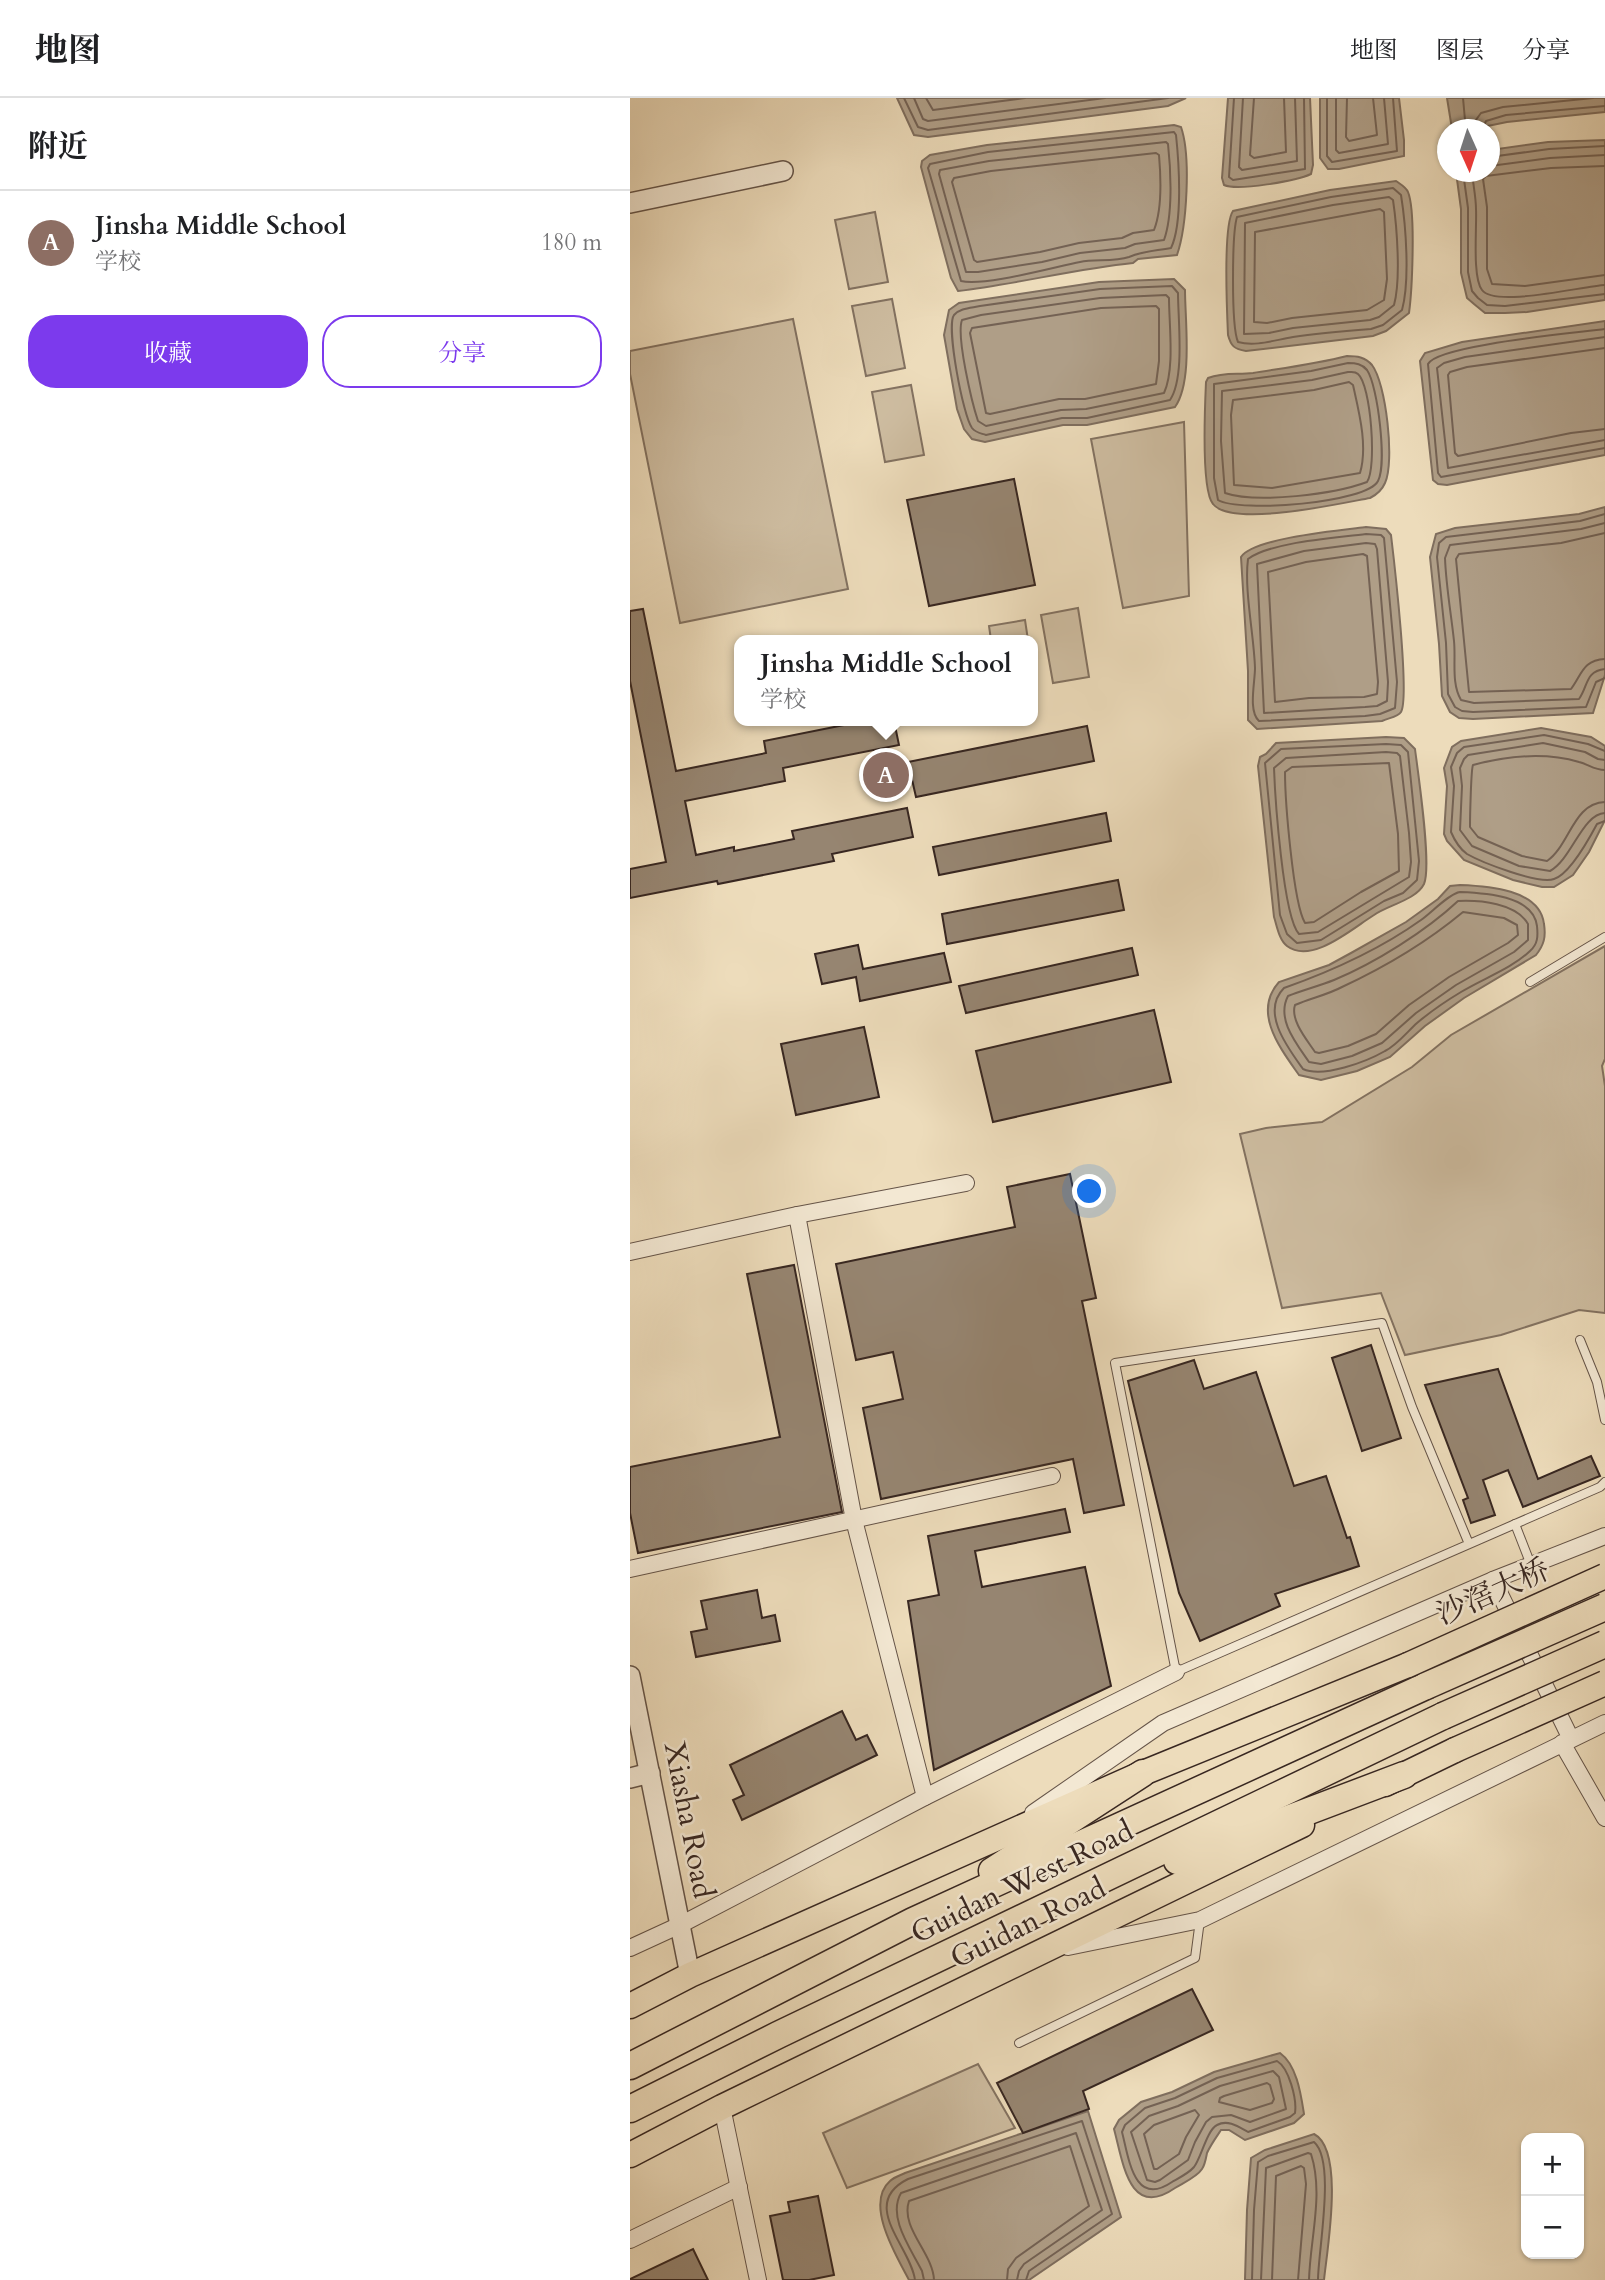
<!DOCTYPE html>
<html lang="zh">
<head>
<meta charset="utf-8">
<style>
	:root { --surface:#fff; --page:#f2f2f2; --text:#202124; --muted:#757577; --line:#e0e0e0; --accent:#7c3aed }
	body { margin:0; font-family:Cardo,"Noto Serif SC",serif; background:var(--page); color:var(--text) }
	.controls { position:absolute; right:21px; bottom:21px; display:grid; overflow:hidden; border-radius:14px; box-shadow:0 2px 5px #0004 }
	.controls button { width:63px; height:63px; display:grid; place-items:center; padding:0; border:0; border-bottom:2px solid var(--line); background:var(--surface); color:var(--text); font:35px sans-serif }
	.compass { position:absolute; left:807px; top:21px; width:63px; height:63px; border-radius:50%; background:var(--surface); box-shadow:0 2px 5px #0004; rotate:177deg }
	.you { position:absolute; left:460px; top:1094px; width:24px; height:24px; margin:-18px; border:5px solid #fff; border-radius:50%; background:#1a73e8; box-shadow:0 0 0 10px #1a73e833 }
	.badge { display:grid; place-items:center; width:46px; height:46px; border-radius:50%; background:var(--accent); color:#fff; font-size:23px; font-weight:700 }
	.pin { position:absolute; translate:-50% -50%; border:4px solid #fff; box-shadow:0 2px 7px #0006 }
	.popup { position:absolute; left:104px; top:537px; width:304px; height:91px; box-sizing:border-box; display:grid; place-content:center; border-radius:14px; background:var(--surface); filter:drop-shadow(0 2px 5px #0005); font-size:23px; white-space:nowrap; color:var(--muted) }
	.popup b { font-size:26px; color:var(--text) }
	.popup::after { content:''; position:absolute; left:50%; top:100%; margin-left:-14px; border:14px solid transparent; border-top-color:var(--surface) }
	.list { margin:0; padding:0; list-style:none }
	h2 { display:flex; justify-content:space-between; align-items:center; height:91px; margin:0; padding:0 28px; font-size:30px }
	h2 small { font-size:23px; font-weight:400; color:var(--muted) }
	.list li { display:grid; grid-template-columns:46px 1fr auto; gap:21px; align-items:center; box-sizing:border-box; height:105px; padding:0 28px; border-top:2px solid var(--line) }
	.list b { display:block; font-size:26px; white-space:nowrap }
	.list p { margin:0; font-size:23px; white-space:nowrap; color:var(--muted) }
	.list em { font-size:23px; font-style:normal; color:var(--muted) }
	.actions { display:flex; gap:14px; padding:21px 28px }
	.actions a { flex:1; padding:16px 0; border:2px solid var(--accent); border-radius:28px; text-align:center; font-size:24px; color:var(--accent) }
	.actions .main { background:var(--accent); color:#fff }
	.map { position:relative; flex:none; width:975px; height:2182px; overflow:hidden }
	header { display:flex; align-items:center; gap:42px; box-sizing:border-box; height:98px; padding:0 35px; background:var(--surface); border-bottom:2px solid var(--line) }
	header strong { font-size:33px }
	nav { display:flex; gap:38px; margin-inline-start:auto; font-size:24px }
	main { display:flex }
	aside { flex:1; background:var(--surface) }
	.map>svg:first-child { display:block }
</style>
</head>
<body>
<header>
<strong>地图</strong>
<nav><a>地图</a><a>图层</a><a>分享</a></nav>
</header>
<main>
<aside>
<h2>附近<small></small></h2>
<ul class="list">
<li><span class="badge" style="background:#8d6e63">A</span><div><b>Jinsha Middle School</b><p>学校</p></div><em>180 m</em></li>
</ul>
<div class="actions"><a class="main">收藏</a><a>分享</a></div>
</aside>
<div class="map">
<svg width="975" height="2182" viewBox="0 0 975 2182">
	<rect width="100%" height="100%" fill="#eddcbb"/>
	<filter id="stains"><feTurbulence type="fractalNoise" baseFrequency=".00286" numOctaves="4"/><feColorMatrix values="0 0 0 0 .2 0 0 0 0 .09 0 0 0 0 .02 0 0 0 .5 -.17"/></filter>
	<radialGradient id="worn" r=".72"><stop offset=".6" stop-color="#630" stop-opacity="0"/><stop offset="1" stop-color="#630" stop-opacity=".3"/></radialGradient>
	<g fill="#cebda1" stroke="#837261" stroke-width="2">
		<polygon points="245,114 258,184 219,191 205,122"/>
		<polygon points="262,201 275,270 236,278 222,208"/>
		<polygon points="163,221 218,491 50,525 0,276 0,253"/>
		<polygon points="281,287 294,357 255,364 242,294"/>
		<polygon points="554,324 559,498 493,510 461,341"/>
		<polygon points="448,510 459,579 423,585 411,517"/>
		<polygon points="395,522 398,542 361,542 359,528"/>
		<polygon points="975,848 975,961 972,968 975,988 975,1215 949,1212 871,1237 775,1257 751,1195 652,1210 610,1036 636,1030 692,1024 782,969 821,937"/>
		<polygon points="348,1966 385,2030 217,2090 193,2035"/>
	</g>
	<g fill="#af9e87" stroke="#7f6e5e" stroke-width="2">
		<polygon points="267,0 556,0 538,8 298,39 284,37"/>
		<path d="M598,0H680L683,67L681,76C666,83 608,93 594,87L592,80Z"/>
		<polygon points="690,0 769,0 774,42 774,58 709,71 698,71 690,60"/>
		<polygon points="817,0 975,0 975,14 877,24 843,31 822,31"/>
		<path d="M544,27L551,29C561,58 557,128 547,157L508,161L503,165C445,171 387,186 328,193L321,180L291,69L292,63L300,57L357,47Z"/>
		<polygon points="975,42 975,202 897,214 875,215 855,215 844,206 837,200 831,175 831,111 826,74 860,74 860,52 918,44"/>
		<path d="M766,83C770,86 776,89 778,94C786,113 782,193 779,215L756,233L743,238L616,253C604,251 601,248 598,237C597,215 593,127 603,113L700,92Z"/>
		<path d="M544,181L555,192C555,222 563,284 545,309L457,327H433L355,344L342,341L334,331L327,311L314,237L319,212L329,205L469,184Z"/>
		<polygon points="975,223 975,357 817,387 808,386 803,382 790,263 795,255 832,244"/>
		<path d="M717,258C727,258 735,259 742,267C756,285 765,364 755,385C752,392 746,397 740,400C712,405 602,430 583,406C571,392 575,306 576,284L578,280C594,274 608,277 623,275C654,270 686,266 717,258Z"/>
		<polygon points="975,409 975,577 963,615 843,621 829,620 820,614 812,598 809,546 800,459 806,436 825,430 949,416"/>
		<path d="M736,429L756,431L761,437C764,462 780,599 771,614C768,619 758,620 752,623L627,631L618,622V573L611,459C623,440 712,432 736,429Z"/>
		<polygon points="911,630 961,639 975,648 975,722 959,754 943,777 924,789 912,789 883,782 834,762 817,743 814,736 817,688 814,670 822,649 831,643"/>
		<path d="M756,639L774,640L785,651C788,675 802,768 794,786C786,802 758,807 744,817C724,829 682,867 657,848C649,842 647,828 644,819L628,668L630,659L636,656L646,645Z"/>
		<path d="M830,787C857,788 910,791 914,826C916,839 914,847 906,857L834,900L795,928L760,959L727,973L691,982L669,977C650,950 622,914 649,884L699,867L721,855L776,824L808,801L820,788Z"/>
		<path d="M650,1955C667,1967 671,1997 674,2016L664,2025L615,2042L599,2032H591C587,2038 580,2048 577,2055C576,2060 575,2067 572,2071C567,2079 553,2085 545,2090C499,2122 493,2064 484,2031L489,2022L511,2004L542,1994L584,1974Z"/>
		<path d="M458,2013L491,2119L399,2182H279C267,2159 234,2106 260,2083C264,2079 271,2077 275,2075Z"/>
		<path d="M684,2036C715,2052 697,2152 694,2182H615L617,2112L621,2060L635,2052Z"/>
	</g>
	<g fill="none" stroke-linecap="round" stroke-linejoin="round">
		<g stroke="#746254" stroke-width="2">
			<polyline points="274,0 288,29 298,32 538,0"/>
			<polyline points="284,0 293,21 298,23 475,0"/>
			<polyline points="296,0 303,12 395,0"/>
			<polyline points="604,0 599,79 603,82 675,71 674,0"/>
			<polyline points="613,0 609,69 612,72 667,63 665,0"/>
			<polyline points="624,0 620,57 624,60 656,54 654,0"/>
			<polyline points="697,0 697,58 702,64 767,53 763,0"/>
			<polyline points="706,0 706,52 709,55 758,46 754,0"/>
			<polyline points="717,0 716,39 719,43 747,37 743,0"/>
			<polyline points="833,0 835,22 840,30 851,15 873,9 963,0"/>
			<polyline points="852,32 856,23 876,17 975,8"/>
			<path d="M544,34L546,37C549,65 553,125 541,150C525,153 514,153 499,159C484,164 465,161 450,164C424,169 353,189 331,183L298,70L300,66L358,54Z"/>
			<path d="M536,44L538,46C541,73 543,117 534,142L505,146L495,150L450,155L412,164L348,174H336L309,76L310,72L359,63Z"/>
			<path d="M526,55L529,57C531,80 532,112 524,132L503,135L492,140L449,145L410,154L347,164L344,162L322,84L324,80L361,73Z"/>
			<polyline points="860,59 919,51 975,48"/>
			<polyline points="860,68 920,60 975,57"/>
			<polyline points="975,68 921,70 856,78 853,81 857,109 857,171 862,186 895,188 975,177"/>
			<polyline points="833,74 838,110 838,174 842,193 848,200 857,207 875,208 975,196"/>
			<path d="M842,74C843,86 846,99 846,111C847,129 842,179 852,192C865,210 953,188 975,187"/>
			<path d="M763,90L771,97C776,128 780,183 772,212L753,227L741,231C715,233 689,235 663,239C645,242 625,249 608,244C601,228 602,135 607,119L701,99Z"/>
			<path d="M759,99L763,102C767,129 771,182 764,207L749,219L740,222L663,230L639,235L614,236L615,125L703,107Z"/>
			<polygon points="750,111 754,114 757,181 754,202 737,212 662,220 637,225 624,224 625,134"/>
			<path d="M542,188L548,195C548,222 555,280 540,302L457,320H432L356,337C350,335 346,335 342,330C333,318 316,228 324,217C330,210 341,210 350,208L470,191Z"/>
			<path d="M536,197L539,200C539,227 545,271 534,295L456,311L431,312L356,328L348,323C342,305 326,238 332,222L351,217L470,200Z"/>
			<polygon points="526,208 529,211 529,263 526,286 455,301 429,301 360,316 356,315 340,235 342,230 471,210"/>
			<path d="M975,231C947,235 807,247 798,266L808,375L811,379L975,350"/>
			<polyline points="975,239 835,259 814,265 807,270 818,370 975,342"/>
			<polyline points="975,250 837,269 820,274 818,277 825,355 828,358 941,335 975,331"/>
			<path d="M718,265C726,265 732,266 737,272C748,288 757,366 748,383C737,405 610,415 588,402L584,380V286L681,273Z"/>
			<path d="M718,274C722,274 725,273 728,276C741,287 747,370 737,384C705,396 627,406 595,395L591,343L592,293L682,282Z"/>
			<path d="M719,284L723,287C729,314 738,348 730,375L642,390L604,387L601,317L603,302L684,292Z"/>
			<polyline points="975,416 950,423 816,439 809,445 807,459 816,545 818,596 825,609 832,613 843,614 956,609 966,584 975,580"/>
			<path d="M975,425L951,431L820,447L815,460C816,488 821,515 824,543C826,562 821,585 831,602L844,605L949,601C958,589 955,573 975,571"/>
			<path d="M975,435L931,445L829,456L826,461L839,594L941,591C952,576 953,562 975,561"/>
			<path d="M736,436L751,437L754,440L767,584L765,610L750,616L735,618L629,623C618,613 625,585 625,570C624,537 614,492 618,461C640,444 707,440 736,436Z"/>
			<polygon points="736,445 745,446 747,451 758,584 757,603 747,608 735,609 634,615 627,466 674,453"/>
			<polygon points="733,456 737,458 748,584 747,596 734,599 679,600 645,604 638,474 676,464"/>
			<polygon points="756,646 771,647 778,654 789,763 787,782 773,795 754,803 691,842 667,845 657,836 650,817 635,665 651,651"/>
			<path d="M975,653L958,646L914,637L834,649L827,655L821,669L824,688L821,734C824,741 830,751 837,756C851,764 909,787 924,781C940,776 959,741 967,726L975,723"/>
			<path d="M756,654L767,655L770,658L779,735L781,764L779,779L688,834L669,836C653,819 645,698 644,670L656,660Z"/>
			<path d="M975,662L968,661L955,654L913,645L838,657L834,661L830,670L832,688L830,732L842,748L889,768L920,773C942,761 952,716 975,715"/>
			<path d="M759,665L768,736L769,773L731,794L684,824L675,825C663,805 655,701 655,674L662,669Z"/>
			<path d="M975,672C964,672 958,666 949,664C915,654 877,658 843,667C841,671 840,720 840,729L848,739L892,758L917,763C940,747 943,705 975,704"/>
			<path d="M830,794C854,795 903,797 907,828C908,838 908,846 900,853C881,871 854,880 831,894C816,903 800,914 787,925C777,934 767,947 755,953C736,964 693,980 673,971C658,950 630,914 654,890C702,873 749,852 791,822C801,815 820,795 830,794Z"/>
			<path d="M828,803C850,802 886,805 898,826V842L884,854L826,887L786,915L752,945L722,958L691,966L679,964C666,945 646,921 658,898C673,892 689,888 704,882C745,865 796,833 828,803Z"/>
			<path d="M833,814L874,820L887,827L888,837L878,845L819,879L779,907L746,936L718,948L689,955L685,954C677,942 660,922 665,907C681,900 697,897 712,889C755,869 797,844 833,814Z"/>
			<path d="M647,1963C659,1970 667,2001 665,2015L660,2019L618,2034C609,2029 598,2021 587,2027C577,2032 571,2060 564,2069C559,2075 549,2080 542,2084C504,2110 499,2061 492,2034L495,2027L515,2010L545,2000L587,1980Z"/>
			<polygon points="643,1973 649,1979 656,2011 620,2024 601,2017 582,2019 576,2024 565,2044 558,2062 530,2082 525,2084 517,2082 501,2034 519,2018 548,2008 590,1988"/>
			<polygon points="637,1985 640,1987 644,2001 642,2005 620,2012 589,2004 590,2000 594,1998"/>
			<polygon points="565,2012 569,2017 556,2039 549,2056 527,2071 524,2071 514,2036 524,2027"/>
			<path d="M285,2182C281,2149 228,2106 278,2081L452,2023L482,2116L399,2173L396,2182"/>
			<path d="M294,2182L292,2173C281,2151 257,2119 271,2095L446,2035L472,2112L394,2166L389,2173L387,2182"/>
			<path d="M304,2182C303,2155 270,2130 279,2103L440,2048L459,2108L386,2160L378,2171L377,2182"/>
			<path d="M622,2182L624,2112L628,2064L638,2058L684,2044C706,2063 688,2153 688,2182"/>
			<path d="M631,2182L636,2070L678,2055L681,2056C694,2096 680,2141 679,2182"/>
			<polyline points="642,2182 646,2078 671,2068 674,2070 676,2086 668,2182"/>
		</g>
	</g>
	<g fill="#968571" stroke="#382721" stroke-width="2">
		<polygon points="384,381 405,487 299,508 277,402"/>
		<polygon points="13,511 46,673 136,655 134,643 234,623 264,623 269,647 153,670 155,683 55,703 66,757 104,749 104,753 164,741 162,733 277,710 283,739 202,756 204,763 88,786 87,783 0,800 0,771 36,764 0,583 0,513"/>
		<polygon points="457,628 464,663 286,699 278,664"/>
		<polygon points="476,715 481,743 309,777 303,749"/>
		<polygon points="488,782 494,812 317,846 312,816"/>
		<polygon points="228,847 233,871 314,855 321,884 230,903 226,879 192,886 185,856"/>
		<polygon points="502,850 508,877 336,915 329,888"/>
		<polygon points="524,912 541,984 363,1024 346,953"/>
		<polygon points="234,929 249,999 166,1017 151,946"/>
		<polygon points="440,1076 466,1200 452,1203 494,1407 454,1415 443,1361 251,1401 233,1310 273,1301 263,1254 226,1262 206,1166 385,1129 377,1089"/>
		<polygon points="164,1167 212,1414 8,1455 0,1415 0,1369 150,1339 117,1176"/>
		<polygon points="741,1247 771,1340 732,1353 702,1260"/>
		<polygon points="564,1262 574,1291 626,1274 664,1388 696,1378 717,1440 720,1439 729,1468 645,1496 650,1508 570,1543 549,1495 498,1283"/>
		<polygon points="868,1271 908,1381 961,1358 970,1378 893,1409 878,1372 853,1382 865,1417 841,1425 833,1402 838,1400 795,1287"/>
		<polygon points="435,1411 440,1434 345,1453 352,1489 455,1469 481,1588 304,1672 278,1503 309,1497 298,1438"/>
		<polygon points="127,1492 132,1520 145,1517 150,1543 66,1559 61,1534 77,1531 71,1503"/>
		<polygon points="212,1613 226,1642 237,1637 247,1657 112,1722 103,1702 114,1697 100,1667"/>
		<polygon points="562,1891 583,1932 453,1993 459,2011 393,2035 367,1985"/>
		<polygon points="188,2098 204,2177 179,2182 153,2182 140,2118 160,2114 158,2104"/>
		<polygon points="63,2151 78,2182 0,2182 0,2181"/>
	</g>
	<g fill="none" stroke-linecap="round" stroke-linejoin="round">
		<defs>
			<g id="service">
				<polyline points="900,884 975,839"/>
				<polyline points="950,1242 967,1284 975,1322"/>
				<polyline points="885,1426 901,1467"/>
				<polyline points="839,1446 782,1309 752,1225 485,1265 546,1574 970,1389 975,1384"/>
				<polyline points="389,1945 565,1860 570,1822"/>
			</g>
			<g id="minor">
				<polyline points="167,1117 224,1422 295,1699"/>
				<polyline points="0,1154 167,1117 336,1085"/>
				<polyline points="0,1471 422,1378"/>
				<polyline points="863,1482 941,1641"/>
				<polyline points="932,1645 975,1720"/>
				<polyline points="403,1715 533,1625 863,1482 975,1438"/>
				<polyline points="438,1849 570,1822 975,1625"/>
				<polyline points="0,1850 50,1827 295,1699 546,1574"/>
				<polyline points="92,2009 128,2182"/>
				<polyline points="0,2142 109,2089"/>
			</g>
			<g id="tertiary">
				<polyline points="0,105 153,73"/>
				<polyline points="0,1578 60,1877"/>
				<polyline points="0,1680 20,1675"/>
			</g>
			<g id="primary">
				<polyline points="755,1686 825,1652"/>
				<polyline points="0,1908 60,1877 513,1675 778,1567"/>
				<polyline points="0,2057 92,2009 672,1727"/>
			</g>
			<g id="trunk">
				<polyline points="547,1763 774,1677"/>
				<polyline points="362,1773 513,1675"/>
				<polyline points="0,1968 283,1823 796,1588"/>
				<polyline points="0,2011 148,1937 813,1618"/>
			</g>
		</defs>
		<use href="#service" stroke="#655448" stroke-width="10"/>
		<use href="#minor" stroke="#655448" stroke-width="18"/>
		<use href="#tertiary" stroke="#655448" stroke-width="22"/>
		<use href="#primary" stroke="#382721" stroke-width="27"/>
		<use href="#trunk" stroke="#382721" stroke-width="29"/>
		<use href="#service" stroke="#f3e8d3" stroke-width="8"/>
		<use href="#minor" stroke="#f3e8d3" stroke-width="16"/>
		<use href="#tertiary" stroke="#f3e8d3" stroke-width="19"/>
		<use href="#primary" stroke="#eddcbb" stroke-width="24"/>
		<use href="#trunk" stroke="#eddcbb" stroke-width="26"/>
		<defs>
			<g id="primary-bridge">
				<polyline points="778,1567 975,1478"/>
				<polyline points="825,1652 975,1585"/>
			</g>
			<g id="trunk-bridge">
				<polyline points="796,1588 975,1509"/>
				<polyline points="813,1618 975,1546"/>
			</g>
		</defs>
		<use href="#primary-bridge" stroke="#382721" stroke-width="27" stroke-linecap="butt"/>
		<use href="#trunk-bridge" stroke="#382721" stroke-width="29" stroke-linecap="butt"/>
		<use href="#primary-bridge" stroke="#eddcbb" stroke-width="24"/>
		<use href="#trunk-bridge" stroke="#eddcbb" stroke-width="26"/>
	</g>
	<g text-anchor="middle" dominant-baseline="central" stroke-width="5" stroke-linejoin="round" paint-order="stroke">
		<g font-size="30" fill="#382721" stroke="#f3e8d3">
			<text transform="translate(863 1494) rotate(-24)">沙滘大桥</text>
			<text transform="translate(59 1722) rotate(79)">Xiasha Road</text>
			<text transform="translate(392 1784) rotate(-26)">Guidan West Road</text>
			<text transform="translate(398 1825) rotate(-26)">Guidan Road</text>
		</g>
	</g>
	<rect width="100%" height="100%" filter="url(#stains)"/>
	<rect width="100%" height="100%" fill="url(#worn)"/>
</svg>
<div class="controls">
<button>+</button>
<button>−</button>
</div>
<svg class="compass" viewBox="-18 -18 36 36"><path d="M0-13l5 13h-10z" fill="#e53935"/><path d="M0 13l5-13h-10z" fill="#757577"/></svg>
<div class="you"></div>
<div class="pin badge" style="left:256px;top:677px;background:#8d6e63">A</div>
<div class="popup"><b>Jinsha Middle School</b>学校</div>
</div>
</main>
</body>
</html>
